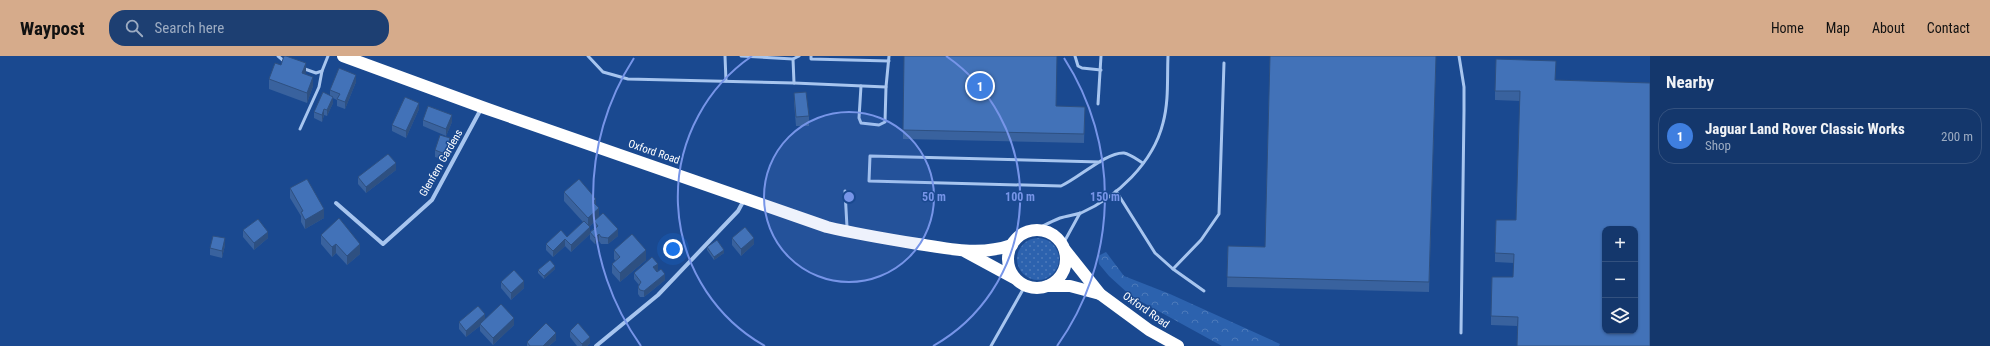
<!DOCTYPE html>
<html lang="en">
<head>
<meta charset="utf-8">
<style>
	:root { --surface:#14376c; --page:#1d3f72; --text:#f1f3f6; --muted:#9dacc2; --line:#33517f; --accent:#d6ab8b }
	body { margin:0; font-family:"Roboto Condensed",sans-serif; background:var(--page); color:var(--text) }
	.controls { position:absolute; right:12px; bottom:12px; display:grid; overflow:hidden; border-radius:8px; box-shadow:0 1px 3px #0004 }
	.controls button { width:36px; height:36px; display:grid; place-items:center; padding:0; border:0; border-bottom:1px solid var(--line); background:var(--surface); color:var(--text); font:20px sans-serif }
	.you { position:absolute; left:673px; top:193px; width:14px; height:14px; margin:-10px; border:3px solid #fff; border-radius:50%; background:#1a73e8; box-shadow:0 0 0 6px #1a73e833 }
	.badge { display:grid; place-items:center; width:26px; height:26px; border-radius:50%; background:var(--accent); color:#fff; font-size:13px; font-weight:700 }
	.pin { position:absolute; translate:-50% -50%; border:2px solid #fff; box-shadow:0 1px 4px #0006 }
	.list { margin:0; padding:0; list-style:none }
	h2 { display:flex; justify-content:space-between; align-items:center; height:52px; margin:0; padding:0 16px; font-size:17px }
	h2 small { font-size:13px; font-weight:400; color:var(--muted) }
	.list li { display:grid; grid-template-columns:26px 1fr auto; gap:12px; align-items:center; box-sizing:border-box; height:56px; margin:0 8px 8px; padding:0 8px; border:1px solid var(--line); border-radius:16px }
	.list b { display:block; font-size:15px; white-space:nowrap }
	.list p { margin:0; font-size:13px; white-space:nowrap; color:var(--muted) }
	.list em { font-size:13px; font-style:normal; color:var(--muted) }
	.icon { flex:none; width:22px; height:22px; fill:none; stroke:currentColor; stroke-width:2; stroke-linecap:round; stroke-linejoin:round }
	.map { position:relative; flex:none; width:1650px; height:290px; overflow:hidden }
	header { display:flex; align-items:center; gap:24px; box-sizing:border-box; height:56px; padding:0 20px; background:var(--accent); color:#111 }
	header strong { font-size:19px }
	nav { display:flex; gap:22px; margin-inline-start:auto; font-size:14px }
	.search { width:280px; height:36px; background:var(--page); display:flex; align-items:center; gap:10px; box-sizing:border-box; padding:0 14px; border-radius:16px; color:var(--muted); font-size:15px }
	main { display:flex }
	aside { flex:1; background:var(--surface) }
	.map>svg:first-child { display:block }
</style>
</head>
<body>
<header>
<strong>Waypost</strong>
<div class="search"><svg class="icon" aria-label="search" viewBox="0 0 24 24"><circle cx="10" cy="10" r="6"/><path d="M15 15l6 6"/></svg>Search here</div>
<nav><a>Home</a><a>Map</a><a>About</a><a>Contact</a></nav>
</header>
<main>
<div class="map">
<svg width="1650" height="290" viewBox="0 0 1650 290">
	<defs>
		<pattern id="grass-dots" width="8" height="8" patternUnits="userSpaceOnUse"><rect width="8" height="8" fill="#2c62ae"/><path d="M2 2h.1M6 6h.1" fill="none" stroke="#4c7aba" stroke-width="1.8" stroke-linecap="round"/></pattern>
		<pattern id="forest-crowns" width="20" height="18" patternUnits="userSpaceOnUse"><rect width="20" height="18" fill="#2c62ae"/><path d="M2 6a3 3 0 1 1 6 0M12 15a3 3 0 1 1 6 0" fill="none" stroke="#4c7aba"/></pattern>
	</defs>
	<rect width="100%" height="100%" fill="#1a4990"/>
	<circle fill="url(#grass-dots)" cx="1038" cy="203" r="21"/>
	<polygon fill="url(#forest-crowns)" points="1106,196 1124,220 1170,238 1280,288 1279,290 1222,290 1131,240 1109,220 1099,208 1098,200"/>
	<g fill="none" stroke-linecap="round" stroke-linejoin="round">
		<g stroke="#a7c5ef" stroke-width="3">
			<polyline points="278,0 285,6"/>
			<polyline points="588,0 603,16 628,23 794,27 886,31"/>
			<polyline points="725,0 726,25"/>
			<polyline points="741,0 793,3 799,0"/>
			<polyline points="811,0 811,3 889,5"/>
			<polyline points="1075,0 1078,10 1082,12 1101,14"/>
			<polyline points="1459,0 1464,31 1464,55 1461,277"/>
			<polyline points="793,3 794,27"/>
			<polyline points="302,12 316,17 322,15 328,0"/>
			<polyline points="861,30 859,62 861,67 879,69 885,66 886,31 889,0"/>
			<polyline points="1098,48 1101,0"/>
			<polyline points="300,73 319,31 322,15"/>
			<path d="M1100,106L870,100L869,125L1061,130C1079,122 1106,96 1124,97C1130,98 1138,104 1143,107"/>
			<polyline points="845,135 847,171"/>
			<polyline points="1116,135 1155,197 1173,213 1201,184 1219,158 1224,7"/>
			<path d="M1035,174C1043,170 1052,165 1060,162C1067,160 1074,159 1081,157C1117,141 1153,107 1163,67C1169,45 1167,22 1168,0"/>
			<polyline points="1063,188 1080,157"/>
			<polyline points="1173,213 1204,235"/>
			<polyline points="991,290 1025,230"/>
		</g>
		<g stroke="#a7c5ef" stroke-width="4">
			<polyline points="336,147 383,188 432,144 481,53"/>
			<polyline points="596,290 658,239 738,155 744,144"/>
		</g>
		<g stroke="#fff" stroke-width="12">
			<path d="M343,0L482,51L827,171C857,178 887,183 918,188C949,193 981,200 1012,189"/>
			<circle cx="1037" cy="203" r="29"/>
			<polyline points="1065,194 1100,238 1149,274 1178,290"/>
			<polyline points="966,196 1014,222"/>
			<polyline points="1048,230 1070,230 1100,238"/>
		</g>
	</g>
	<g fill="#39629e">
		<polygon points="1436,0 1429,236 1227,231 1228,190 1265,191"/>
		<polygon points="1556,5 1517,270 1491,269 1491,260 1513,221 1514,207 1495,206 1495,197 1516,164 1520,45 1495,44 1495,35"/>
		<polygon points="281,9 306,17 305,18 313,30 307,47 269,33 269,23"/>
		<polygon points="356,26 345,53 337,50 337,44 333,42 333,47 327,60 324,59 322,66 314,62 314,56 330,40 330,34"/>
		<polygon points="794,37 809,60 809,70 796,70 794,47"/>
		<polygon points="1056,50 1085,51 1084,87 903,83 903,74"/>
		<polygon points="419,53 406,82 392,75 392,69"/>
		<polygon points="423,64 452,66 446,80 423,70"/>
		<polygon points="450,89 445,104 435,101 435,94"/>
		<polygon points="396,114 366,137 358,128 358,121"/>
		<polygon points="290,132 324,162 305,173 301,166 301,160 290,142"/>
		<polygon points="564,136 596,149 599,161 618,180 608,188 601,188 599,185 595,188 590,183 590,176 594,172 594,166 589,171 590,178 571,196 565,190 553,201 546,194 546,188 567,181 583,166 564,145"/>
		<polygon points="243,174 268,182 254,194 243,181"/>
		<polygon points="321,179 360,198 347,209 336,197 332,201 321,188"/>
		<polygon points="732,182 754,188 741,200 732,189"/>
		<polygon points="225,189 222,202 210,199 210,192"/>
		<polygon points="707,191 724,197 714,204 707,194"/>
		<polygon points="614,194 646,204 620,226 612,217 612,208 616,205 614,203"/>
		<polygon points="555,213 544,223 538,217 538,214"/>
		<polygon points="658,214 657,215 665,224 644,241 640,241 638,238 638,231 639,229 634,223 634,217"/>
		<polygon points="501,226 524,232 511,244 501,232"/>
		<polygon points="485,263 514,269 493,289 480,275 480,270 466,281 459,273 459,266"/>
		<polygon points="570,275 590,287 587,290 577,290 570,281"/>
		<polygon points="556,284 549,290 527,290 527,286"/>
	</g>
	<g fill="#2e5081">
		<polygon points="306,7 306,17 302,27 302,17"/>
		<polygon points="356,19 356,26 345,53 345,46"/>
		<polygon points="313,21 313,30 307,47 307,37"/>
		<polygon points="333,41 333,47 327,60 327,54"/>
		<polygon points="419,47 419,53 406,82 406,75"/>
		<polygon points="324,53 324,59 322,66 322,59"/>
		<polygon points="452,59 452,66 446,80 446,73"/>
		<polygon points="450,82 450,89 445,104 445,98"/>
		<polygon points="396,107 396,114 366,137 366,131"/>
		<polygon points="596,143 596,152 593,146"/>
		<polygon points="599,152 599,162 594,165 594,166 588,172 588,162"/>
		<polygon points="324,153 324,162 305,173 305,164"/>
		<polygon points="590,171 590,178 571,196 571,189"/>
		<polygon points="618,173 618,180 608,188 608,182"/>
		<polygon points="268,176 268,182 254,194 254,187"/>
		<polygon points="599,178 599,185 595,188 595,182"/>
		<polygon points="225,182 225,189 222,202 222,195"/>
		<polygon points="754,182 754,188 741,200 741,193"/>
		<polygon points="565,183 565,190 553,201 553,195"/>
		<polygon points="336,188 336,197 332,201 332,191"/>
		<polygon points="360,188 360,198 347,209 347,200"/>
		<polygon points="646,194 646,204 620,226 620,217"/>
		<polygon points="724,194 724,197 714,204 714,201"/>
		<polygon points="658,208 658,214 653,218 653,211"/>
		<polygon points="555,210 555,213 544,223 544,220"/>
		<polygon points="665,218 665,224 644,241 644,235"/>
		<polygon points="524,225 524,232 511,244 511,237"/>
		<polygon points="485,258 485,265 480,268 480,270 466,281 466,275"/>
		<polygon points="514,262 514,269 493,289 493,282"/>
		<polygon points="556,277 556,284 549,290 543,290"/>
		<polygon points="590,281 590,287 587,290 582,290 582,288"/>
	</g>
	<g fill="#4272b8" stroke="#2e5081" fill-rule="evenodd">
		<polygon points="284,0 286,0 306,7 302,17 313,21 307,37 269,23 275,7 281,9"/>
		<polygon points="904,0 1057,0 1056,50 1085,51 1084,78 903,74"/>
		<polygon points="1270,0 1436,0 1429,226 1227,221 1228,190 1265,191"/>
		<path d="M1496,3L1556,5L1555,24L1650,27V290H1517L1518,261L1491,260L1492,221H1513L1514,198L1495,197L1496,164H1516L1520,35H1495ZM1605,173H1635V275H1605Z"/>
		<polygon points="339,12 356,19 345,46 337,43 340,38 330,34"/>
		<polygon points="323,36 333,41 327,54 324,53 322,59 314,56"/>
		<polygon points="806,36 809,60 796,61 794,37"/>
		<polygon points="405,41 419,47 406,75 392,69"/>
		<polygon points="428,50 452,59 446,73 423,64"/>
		<polygon points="440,79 450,82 445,98 435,94"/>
		<polygon points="388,98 396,107 366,131 358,121"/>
		<polygon points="307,123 324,153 305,164 301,156 303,155 290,132"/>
		<polygon points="579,123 596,143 593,146 599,152 588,162 564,136"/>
		<polygon points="603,157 618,173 608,182 601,181 599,178 595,182 590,176 598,170 594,165"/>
		<polygon points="339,162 360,188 347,200 336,188 332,191 321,179"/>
		<polygon points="258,163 268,176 254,187 243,174"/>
		<polygon points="584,165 590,171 571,189 565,183 553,195 546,188 561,174 567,181"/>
		<polygon points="745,171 754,182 741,193 732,182"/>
		<polygon points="632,178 646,194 620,217 612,208 620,201 614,194"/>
		<polygon points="213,180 225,182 222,195 210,192"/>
		<polygon points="717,184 724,194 714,201 707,191"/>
		<polygon points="652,201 658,208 653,211 657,216 661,213 665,218 644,235 640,234 638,231 641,226 634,217"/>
		<polygon points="550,204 555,210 544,220 538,214"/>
		<polygon points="514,214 524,225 511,237 501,226"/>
		<polygon points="501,248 514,262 493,282 480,268"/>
		<polygon points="478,250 485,258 466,275 459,266"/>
		<polygon points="546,267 556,277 543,290 530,290 527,286"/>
		<polygon points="578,267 590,281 582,288 570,275"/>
	</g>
	<circle cx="849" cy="141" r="85" fill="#7795e8" fill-opacity=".12"/>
	<g fill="none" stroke="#7795e8" stroke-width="2">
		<circle cx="849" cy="141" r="85"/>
		<path d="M765 290A171 171 0 0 1 752 0M946 0A171 171 0 0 1 933 290"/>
		<path d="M641 290A256 256 0 0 1 634 2M1064 2A256 256 0 0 1 1057 290"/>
	</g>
	<g text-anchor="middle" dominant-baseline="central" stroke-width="3" stroke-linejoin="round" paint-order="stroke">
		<g font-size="11" fill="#fff" stroke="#1a4990">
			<text transform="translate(654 96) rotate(19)">Oxford Road</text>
			<text transform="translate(441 107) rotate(-60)">Glenfern Gardens</text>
			<text transform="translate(1146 254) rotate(35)">Oxford Road</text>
		</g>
	</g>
	<circle cx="849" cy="141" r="6" fill="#7795e8" stroke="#1a4990" stroke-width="2"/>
	<g font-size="12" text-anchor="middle" font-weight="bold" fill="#7795e8" stroke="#1a4990" stroke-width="3" stroke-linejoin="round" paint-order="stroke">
		<text x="934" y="145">50 m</text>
		<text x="1020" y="145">100 m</text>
		<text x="1105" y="145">150 m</text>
	</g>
</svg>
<div class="controls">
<button>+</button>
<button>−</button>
<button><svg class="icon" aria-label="layers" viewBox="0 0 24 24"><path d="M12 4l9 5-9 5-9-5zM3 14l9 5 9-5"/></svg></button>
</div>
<div class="you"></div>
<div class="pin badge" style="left:980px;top:30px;background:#3f7fe0">1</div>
</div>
<aside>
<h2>Nearby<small></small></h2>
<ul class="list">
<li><span class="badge" style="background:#3f7fe0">1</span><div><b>Jaguar Land Rover Classic Works</b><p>Shop</p></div><em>200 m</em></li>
</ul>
</aside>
</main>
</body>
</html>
